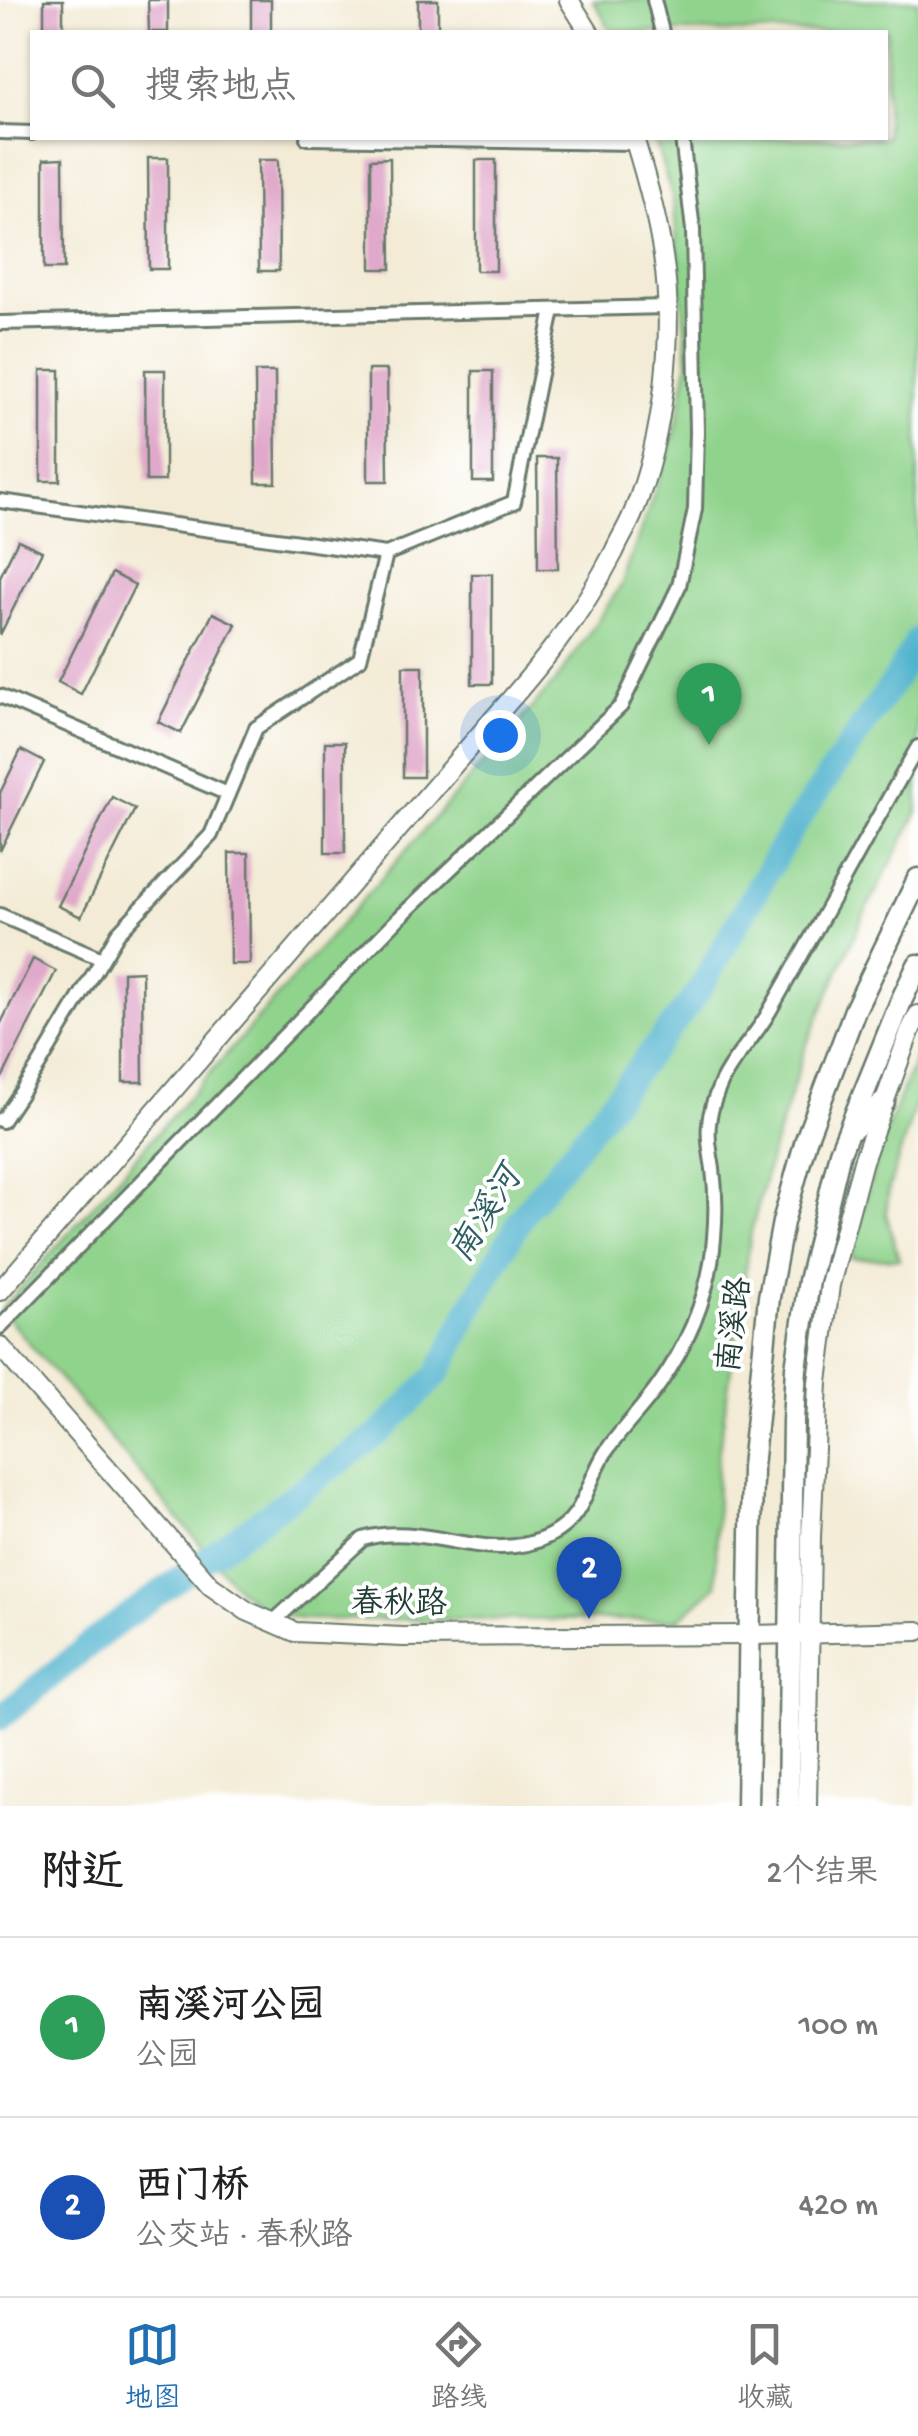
<!DOCTYPE html>
<html lang="zh">
<head>
<meta charset="utf-8">
<style>
	:root { --surface:#fff; --page:#f6f6f6; --text:#222; --muted:#767676; --line:#e0e0e0; --accent:#1f6fb2 }
	body { margin:0; font-family:"Gochi Hand","LXGW WenKai TC",sans-serif; background:var(--page); color:var(--text) }
	.you { position:absolute; left:500px; top:735px; width:35px; height:35px; margin:-25px; border:8px solid #fff; border-radius:50%; background:#1a73e8; box-shadow:0 0 0 15px #1a73e833 }
	.badge { display:grid; place-items:center; width:65px; height:65px; border-radius:50%; background:var(--accent); color:#fff; font-size:32px; font-weight:700 }
	.pin { position:absolute; translate:-50% -82px; filter:drop-shadow(0 2px 5px #0008) }
	.pin::after { content:''; position:absolute; top:52px; width:35px; height:30px; background:inherit; clip-path:polygon(0 0,100% 0,50% 100%) }
	.list { margin:0; padding:0; list-style:none }
	h2 { display:flex; justify-content:space-between; align-items:center; height:130px; margin:0; padding:0 40px; font-size:42px }
	h2 small { font-size:32px; font-weight:400; color:var(--muted) }
	.list li { display:grid; grid-template-columns:65px 1fr auto; gap:30px; align-items:center; box-sizing:border-box; height:180px; padding:0 40px; border-top:2px solid var(--line) }
	.list b { display:block; font-size:38px; white-space:nowrap }
	.list p { margin:0; font-size:32px; white-space:nowrap; color:var(--muted) }
	.list em { font-size:32px; font-style:normal; color:var(--muted) }
	.icon { flex:none; width:55px; height:55px; fill:none; stroke:currentColor; stroke-width:2; stroke-linecap:round; stroke-linejoin:round }
	.map { position:relative; flex:none; width:918px; height:1806px; overflow:hidden }
	.search { position:absolute; background:var(--surface); box-shadow:0 2px 8px #0004; left:30px; right:30px; top:30px; height:110px; display:flex; align-items:center; gap:25px; box-sizing:border-box; padding:0 35px; border-radius:0px; color:var(--muted); font-size:38px }
	.sheet { height:490px; background:var(--surface) }
	nav { display:flex; justify-content:space-around; align-items:center; box-sizing:border-box; height:140px; border-top:2px solid var(--line); background:var(--surface); font-size:28px; color:var(--muted) }
	nav a { display:grid; justify-items:center; gap:5px }
	nav .on { color:var(--accent) }
	.map>svg:first-child { display:block }
</style>
</head>
<body>
<div class="map">
<svg width="918" height="1806" viewBox="0 0 918 1806">
	<rect width="100%" height="100%" fill="#fff"/>
	<filter id="ink" filterUnits="userSpaceOnUse"><feTurbulence type="fractalNoise" baseFrequency=".01" numOctaves="2"/><feDisplacementMap in="SourceGraphic" scale="20" xChannelSelector="R" yChannelSelector="G"/><feConvolveMatrix kernelMatrix="1 2 1 2 8 2 1 2 1" color-interpolation-filters="sRGB"/></filter>
	<filter id="wash" filterUnits="userSpaceOnUse"><feTurbulence type="fractalNoise" baseFrequency=".0048" numOctaves="4" result="noise"/><feDisplacementMap in="SourceGraphic" scale="40" xChannelSelector="R" yChannelSelector="G"/><feGaussianBlur stdDeviation="2.25" result="paint"/><feColorMatrix in="noise" values="0 0 0 0 0 0 0 0 0 0 0 0 0 0 0 0 0 1.4 0 .05"/><feComposite in="paint" operator="in"/></filter>
	<g filter="url(#wash)">
		<rect width="100%" height="100%" fill="#f3ebd5"/>
		<g fill="#90d38c" stroke="#588860" stroke-width="2.5">
			<polygon points="593,0 918,0 918,812 864,914 806,1046 771,1155 751,1232 717,1463 716,1586 678,1620 300,1619 263,1608 239,1590 1,1310 559,677 621,586 675,434 688,363 673,199 654,138 886,138 886,32 612,32"/>
			<polygon points="918,1051 918,1097 889,1188 886,1213 899,1259 851,1258 879,1148"/>
		</g>
		<g fill="none" stroke-linecap="round" stroke-linejoin="round">
			<polyline stroke="#4fb2ce" stroke-width="25" points="0,1718 100,1636 380,1433 438,1374 471,1307 524,1213 697,994 790,832 896,678 918,639"/>
		</g>
		<g id="blocks">
			<g fill="#e0a8ca">
				<rect x="44" y="0" width="19" height="32"/>
				<polygon points="148,0 168,0 168,32 149,32"/>
				<rect x="251" y="0" width="20" height="32"/>
				<rect x="418" y="0" width="20" height="32"/>
				<polygon points="63,158 64,269 44,269 44,159"/>
				<polygon points="148,158 168,158 168,269 149,269"/>
				<polygon points="390,158 391,269 371,269 371,159"/>
				<polygon points="258,160 278,160 279,271 259,271"/>
				<rect x="476" y="160" width="20" height="111"/>
				<rect x="41" y="370" width="19" height="111"/>
				<polygon points="145,370 165,370 165,481 146,481"/>
				<polygon points="368,370 387,370 388,481 368,481"/>
				<rect x="473" y="371" width="20" height="111"/>
				<polygon points="255,372 275,372 276,483 256,483"/>
				<polygon points="537,458 557,458 558,569 538,569"/>
				<polygon points="18,540 42,551 0,635 0,577"/>
				<polygon points="112,573 135,585 81,694 58,682"/>
				<rect x="472" y="574" width="20" height="110"/>
				<polygon points="213,613 236,624 181,733 158,722"/>
				<rect x="403" y="666" width="20" height="111"/>
				<rect x="325" y="742" width="20" height="111"/>
				<polygon points="21,750 44,762 0,851 0,793"/>
				<polygon points="112,797 135,809 81,917 58,906"/>
				<polygon points="229,853 249,853 250,964 230,964"/>
				<polygon points="33,959 56,971 0,1082 0,1025"/>
				<polygon points="142,971 143,1082 123,1082 123,972"/>
			</g>
		</g>
	</g>
	<g filter="url(#ink)">
		<use href="#blocks" fill-opacity="0" stroke="#697a6c" stroke-width="2.5"/>
		<g fill="none" stroke-linecap="round" stroke-linejoin="round">
			<defs>
				<g id="street">
					<polyline points="654,0 662,32"/>
					<polyline points="0,132 32,133"/>
					<polyline points="307,138 636,143"/>
					<polyline points="0,323 667,307"/>
					<polyline points="0,501 386,554"/>
					<polyline points="0,696 228,794"/>
					<polyline points="0,915 102,959"/>
					<polyline points="0,1120 2,1121 38,1067 118,933 211,835 256,728 360,659 386,554 514,502 553,310"/>
					<polyline points="0,1327 397,920 621,706 679,586 695,509 697,432 693,230 682,138"/>
					<path d="M273,1622L363,1539C425,1520 489,1567 549,1536C588,1516 585,1483 607,1450C623,1427 643,1408 659,1385C690,1341 710,1292 714,1238C716,1215 716,1192 713,1169C711,1154 707,1140 709,1124C710,1110 716,1094 722,1081C734,1056 756,1036 769,1012C820,924 867,835 918,747"/>
				</g>
				<g id="secondary">
					<polyline points="569,0 589,32"/>
					<path d="M0,1291L489,724C539,668 579,619 614,552C620,538 629,525 634,511C664,436 675,335 663,256C657,215 646,177 634,138"/>
					<polyline points="0,1346 211,1586 247,1611 295,1632 403,1637 749,1635 918,1631"/>
					<polyline points="807,1806 811,1537 818,1382 830,1285 863,1161 910,1031 918,1015"/>
				</g>
				<g id="primary">
					<polyline points="853,1129 884,1102"/>
					<polyline points="747,1806 752,1467 769,1297 783,1222 806,1140 855,1010 918,879"/>
					<polyline points="788,1806 793,1421 796,1368 809,1281 840,1152 902,999 918,965"/>
				</g>
			</defs>
			<use href="#street" stroke="#697a6c" stroke-width="18"/>
			<use href="#secondary" stroke="#697a6c" stroke-width="22"/>
			<use href="#primary" stroke="#697a6c" stroke-width="25"/>
			<use href="#street" stroke="#fff" stroke-width="12"/>
			<use href="#secondary" stroke="#fff" stroke-width="18"/>
			<use href="#primary" stroke="#fff" stroke-width="20"/>
		</g>
	</g>
	<g text-anchor="middle" dominant-baseline="central" stroke-width="8" stroke-linejoin="round" paint-order="stroke">
		<g font-size="32" fill="#1f3d34" stroke="#fff">
			<text transform="translate(737 1325) rotate(-83)">南溪路</text>
			<text transform="translate(399 1606) rotate(1)">春秋路</text>
		</g>
		<g font-size="35" font-style="italic" fill="#2d6062" stroke="#fff">
			<text transform="translate(488 1216) rotate(-58)">南溪河</text>
		</g>
	</g>
</svg>
<div class="you"></div>
<div class="pin badge" style="left:709px;top:745px;background:#2e9e5b">1</div>
<div class="pin badge" style="left:589px;top:1619px;background:#1a4fb4">2</div>
<div class="search"><svg class="icon" aria-label="search" viewBox="0 0 24 24"><circle cx="10" cy="10" r="6"/><path d="M15 15l6 6"/></svg>搜索地点</div>
</div>
<section class="sheet">
<h2>附近<small>2个结果</small></h2>
<ul class="list">
<li><span class="badge" style="background:#2e9e5b">1</span><div><b>南溪河公园</b><p>公园</p></div><em>100 m</em></li>
<li><span class="badge" style="background:#1a4fb4">2</span><div><b>西门桥</b><p>公交站 · 春秋路</p></div><em>420 m</em></li>
</ul>
</section>
<nav>
<a class="on"><svg class="icon" aria-label="map" viewBox="0 0 24 24"><path d="M3 6l6-2 6 2 6-2v14l-6 2-6-2-6 2zM9 4v14M15 6v14"/></svg>地图</a>
<a><svg class="icon" aria-label="directions" viewBox="0 0 24 24"><path d="M12 3l9 9-9 9-9-9zM9 14v-3h6M13 9l2 2-2 2"/></svg>路线</a>
<a><svg class="icon" aria-label="saved" viewBox="0 0 24 24"><path d="M7 4h10v16l-5-4-5 4z"/></svg>收藏</a>
</nav>
</body>
</html>
